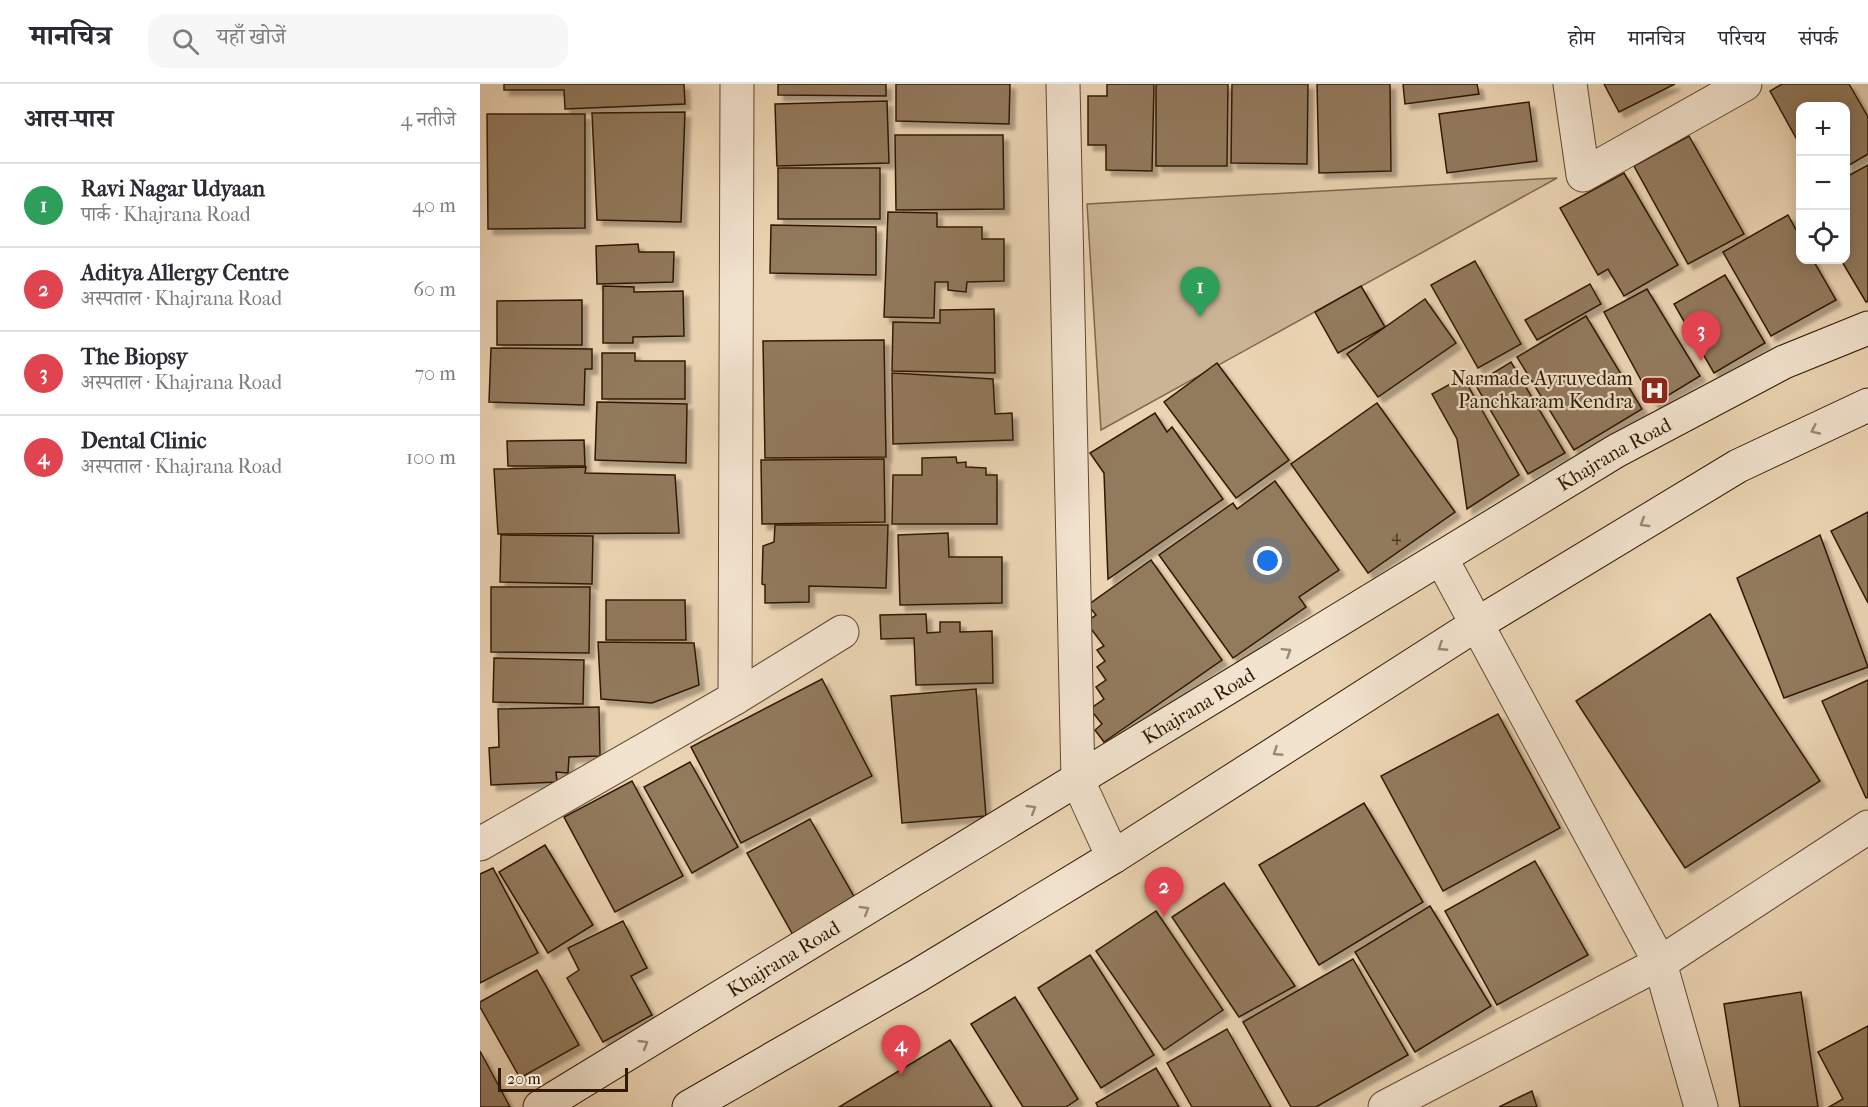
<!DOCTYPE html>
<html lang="hi">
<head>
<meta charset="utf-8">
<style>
	:root { --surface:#fff; --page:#f7f7f7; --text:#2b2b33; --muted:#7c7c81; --line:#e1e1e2; --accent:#0b8043 }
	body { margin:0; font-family:"IM FELL French Canon","Noto Serif Devanagari",serif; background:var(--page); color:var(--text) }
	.controls { position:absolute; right:18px; top:18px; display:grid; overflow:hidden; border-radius:12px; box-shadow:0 3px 15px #0003 }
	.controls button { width:54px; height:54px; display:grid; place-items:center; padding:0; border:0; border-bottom:2px solid var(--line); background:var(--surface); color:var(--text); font:30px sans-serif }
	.scale { position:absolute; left:18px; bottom:15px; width:130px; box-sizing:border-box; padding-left:6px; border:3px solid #311900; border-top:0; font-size:16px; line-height:21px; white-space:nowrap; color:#311900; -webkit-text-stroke:4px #f2e3ce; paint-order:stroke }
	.you { position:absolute; left:788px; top:477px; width:21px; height:21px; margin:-15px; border:4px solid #fff; border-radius:50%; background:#1a73e8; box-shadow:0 0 0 9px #1a73e833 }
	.badge { display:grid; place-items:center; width:39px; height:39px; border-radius:50%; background:var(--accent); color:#fff; font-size:20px; font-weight:700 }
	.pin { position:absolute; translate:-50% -50px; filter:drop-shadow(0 2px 3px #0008) }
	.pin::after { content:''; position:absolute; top:32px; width:21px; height:18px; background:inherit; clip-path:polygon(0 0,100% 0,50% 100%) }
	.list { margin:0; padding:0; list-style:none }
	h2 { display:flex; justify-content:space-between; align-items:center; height:78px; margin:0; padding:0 24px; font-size:26px }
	h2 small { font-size:20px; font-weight:400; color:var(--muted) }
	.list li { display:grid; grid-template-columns:39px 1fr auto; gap:18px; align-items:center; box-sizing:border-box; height:84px; padding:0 24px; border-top:2px solid var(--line) }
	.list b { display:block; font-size:22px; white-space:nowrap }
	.list p { margin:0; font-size:20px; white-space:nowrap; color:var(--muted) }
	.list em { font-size:20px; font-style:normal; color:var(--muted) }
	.icon { flex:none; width:33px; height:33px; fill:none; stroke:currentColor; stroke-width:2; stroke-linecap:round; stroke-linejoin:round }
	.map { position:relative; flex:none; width:1388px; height:1023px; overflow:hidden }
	header { display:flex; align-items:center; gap:36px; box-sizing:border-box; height:84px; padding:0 30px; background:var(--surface); border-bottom:2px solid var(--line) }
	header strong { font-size:28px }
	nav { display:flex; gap:33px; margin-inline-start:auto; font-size:21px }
	.search { width:420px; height:54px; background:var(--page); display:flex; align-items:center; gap:15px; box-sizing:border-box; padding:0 21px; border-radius:18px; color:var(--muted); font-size:22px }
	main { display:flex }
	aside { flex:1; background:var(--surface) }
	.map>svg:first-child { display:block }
</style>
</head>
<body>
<header>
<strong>मानचित्र</strong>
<div class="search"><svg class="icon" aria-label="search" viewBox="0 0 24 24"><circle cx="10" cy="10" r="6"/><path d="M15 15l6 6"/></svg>यहाँ खोजें</div>
<nav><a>होम</a><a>मानचित्र</a><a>परिचय</a><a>संपर्क</a></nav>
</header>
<main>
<aside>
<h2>आस-पास<small>4 नतीजे</small></h2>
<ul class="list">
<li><span class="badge" style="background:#2e9e5b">1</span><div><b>Ravi Nagar Udyaan</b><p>पार्क · Khajrana Road</p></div><em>40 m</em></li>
<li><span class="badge" style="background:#e0444e">2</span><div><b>Aditya Allergy Centre</b><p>अस्पताल · Khajrana Road</p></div><em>60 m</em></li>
<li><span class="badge" style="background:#e0444e">3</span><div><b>The Biopsy</b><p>अस्पताल · Khajrana Road</p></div><em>70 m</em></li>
<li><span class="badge" style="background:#e0444e">4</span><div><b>Dental Clinic</b><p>अस्पताल · Khajrana Road</p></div><em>100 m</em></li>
</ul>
</aside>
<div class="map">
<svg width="1388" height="1023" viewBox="0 0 1388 1023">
	<defs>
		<filter id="shadow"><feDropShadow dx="5.5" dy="5.5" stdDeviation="1.5" flood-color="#0004"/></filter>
	</defs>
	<rect width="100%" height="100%" fill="#ebd4b3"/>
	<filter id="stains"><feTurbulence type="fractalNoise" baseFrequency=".00333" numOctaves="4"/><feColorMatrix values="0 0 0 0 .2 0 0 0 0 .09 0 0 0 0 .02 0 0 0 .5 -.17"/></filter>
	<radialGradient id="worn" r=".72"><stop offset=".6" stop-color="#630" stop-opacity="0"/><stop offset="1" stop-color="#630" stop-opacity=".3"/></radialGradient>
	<polygon fill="#cbb495" stroke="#7e664a" stroke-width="1.5" points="1077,94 621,346 607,120"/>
	<g fill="#927a5d" stroke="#311900" stroke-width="1.5" filter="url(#shadow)">
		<polygon points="24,0 204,0 205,20 85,25 84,6 24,6"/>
		<polygon points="298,0 406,0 406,12 298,11"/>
		<polygon points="416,0 530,0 529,40 416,37"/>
		<polygon points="627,0 674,0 672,87 626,86 626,61 608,61 608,12 627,12"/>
		<polygon points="676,0 748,0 747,82 676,82"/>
		<polygon points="752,0 828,0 827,80 751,79"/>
		<polygon points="837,0 910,0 911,87 839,89"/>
		<polygon points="923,0 997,0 999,10 925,20"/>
		<polygon points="1124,0 1195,0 1139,28"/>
		<polygon points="1302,0 1369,0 1388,33 1388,70 1366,83 1366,22 1320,22 1320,61 1290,7"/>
		<polygon points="407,17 409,79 297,82 295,20"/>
		<polygon points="1049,18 1057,77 967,89 959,30"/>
		<polygon points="205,28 201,138 117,136 112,29"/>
		<polygon points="7,30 105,30 105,144 8,145"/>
		<polygon points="415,51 523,51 524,125 416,126"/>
		<polygon points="1209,52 1264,150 1208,180 1154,82"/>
		<polygon points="1388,81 1388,217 1386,218 1361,176 1366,176 1366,93"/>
		<rect x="298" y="84" width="102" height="51"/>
		<polygon points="1144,89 1198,181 1144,212 1128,185 1118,191 1080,124"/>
		<polygon points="408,128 457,129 457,143 502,143 502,155 524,155 524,197 487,198 486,208 468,206 468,198 455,198 454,234 404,233"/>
		<polygon points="1308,131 1320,153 1320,176 1333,176 1356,216 1291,252 1243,168"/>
		<polygon points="291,141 396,143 396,191 290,189"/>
		<polygon points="158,160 159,168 194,168 193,198 117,200 116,162"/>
		<polygon points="995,177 1041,260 998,284 951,201"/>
		<polygon points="1245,191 1285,259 1234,289 1194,220"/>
		<polygon points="1110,200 1121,220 1057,256 1045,236"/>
		<polygon points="123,202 154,203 154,208 203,207 204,252 153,253 153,259 123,259"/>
		<polygon points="881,202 905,243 858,269 835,228"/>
		<polygon points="1167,205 1220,292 1174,320 1124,228"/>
		<polygon points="945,215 976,259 898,313 867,270"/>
		<polygon points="102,216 102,261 17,261 17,217"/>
		<polygon points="514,225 515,289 412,287 413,238 460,239 460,226"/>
		<polygon points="1106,232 1162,325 1094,366 1037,273"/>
		<polygon points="404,256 406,373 285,374 283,257"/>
		<polygon points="11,264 112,265 112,285 105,285 104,321 9,318"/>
		<polygon points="122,269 155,269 155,277 205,277 205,315 122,315"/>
		<polygon points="1031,278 1085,369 1048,390 995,300"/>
		<polygon points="737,279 809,376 756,414 684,318"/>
		<polygon points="412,289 513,295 515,330 532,329 533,356 413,360"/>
		<polygon points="983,293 1039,391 987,425 977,355 952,310"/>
		<polygon points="117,318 207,320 206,379 115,376"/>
		<polygon points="897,319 975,428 888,489 811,380"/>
		<polygon points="675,329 687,348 692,343 743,415 628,495 624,389 610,369"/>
		<polygon points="104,356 105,382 28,382 27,357"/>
		<polygon points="476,373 477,379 486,378 486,383 506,384 506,391 517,391 517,440 412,440 413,391 442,391 442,374"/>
		<polygon points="404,375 405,438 282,440 281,376"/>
		<polygon points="106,383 105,389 195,391 199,449 18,450 14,385"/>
		<polygon points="795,397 859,486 819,513 826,523 753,574 679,471 753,419 757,425"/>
		<polygon points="1388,428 1388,519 1351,447"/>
		<polygon points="295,441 408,441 406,504 329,502 329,518 285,519 285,501 282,500 283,462 294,458"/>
		<polygon points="468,449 469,473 522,473 522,519 420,521 418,451"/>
		<polygon points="21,451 113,452 112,500 20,498"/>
		<polygon points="1340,451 1388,583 1304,614 1257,494"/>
		<polygon points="671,476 742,576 624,658 615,646 622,640 610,625 624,615 616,603 626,596 617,583 625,577 617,566 624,562 606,538 616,531 608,521"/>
		<polygon points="11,503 110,503 109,569 11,568"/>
		<polygon points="126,516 205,516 206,556 126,556"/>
		<polygon points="446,530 447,549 460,548 460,538 480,538 480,548 512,547 513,599 436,601 434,554 401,555 400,531"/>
		<polygon points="1230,530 1340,697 1205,784 1096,617"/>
		<polygon points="118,558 214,559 219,601 172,619 121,615"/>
		<polygon points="14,574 104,576 103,620 13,618"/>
		<polygon points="342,595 392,692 261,759 211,663"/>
		<polygon points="1388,596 1388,713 1386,714 1342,617"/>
		<polygon points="496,605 506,732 422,739 411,612"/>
		<polygon points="119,623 120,672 89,673 88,689 76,688 77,698 11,701 9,664 19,663 18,625"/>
		<polygon points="1018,630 1080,744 963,807 901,692"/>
		<polygon points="210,678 258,763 212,789 164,703"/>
		<polygon points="152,697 203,792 135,828 84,733"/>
		<polygon points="884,719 943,818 839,881 779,781"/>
		<polygon points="330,735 376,816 313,851 267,769"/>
		<polygon points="65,761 113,841 68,869 19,788"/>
		<polygon points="1055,777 1108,871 1017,921 965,827"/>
		<polygon points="13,784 58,869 0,899 0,790"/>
		<polygon points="744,799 815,902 759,933 692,833"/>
		<polygon points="950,822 1011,922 935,968 875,868"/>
		<polygon points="676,827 743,926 684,966 616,867"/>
		<polygon points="143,837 167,884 151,892 172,931 123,958 87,894 99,886 88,864"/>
		<polygon points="610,871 674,971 621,1004 558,904"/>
		<polygon points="873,875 928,971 836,1023 811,1023 763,938"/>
		<polygon points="57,886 99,961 40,994 0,923 0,918"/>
		<polygon points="1321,908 1338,1023 1260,1023 1244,920"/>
		<polygon points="535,913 598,1015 586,1023 543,1023 491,940"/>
		<polygon points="1388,942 1388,1023 1349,1023 1363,1015 1338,968"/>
		<polygon points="747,945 791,1023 712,1023 687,979"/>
		<polygon points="470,956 512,1023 359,1023"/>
		<polygon points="0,967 30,1023 0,1023"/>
		<polygon points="676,984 699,1023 618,1023 616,1019"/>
		<polygon points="1052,1007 1057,1023 1019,1023"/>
	</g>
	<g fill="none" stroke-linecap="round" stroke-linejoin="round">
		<defs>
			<g id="minor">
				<polyline points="583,0 598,697 633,773"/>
				<polyline points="1090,0 1103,91 1265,0"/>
				<polyline points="961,474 1180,879 1221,1023"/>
				<polyline points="255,614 257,0"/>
				<polyline points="0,760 255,614 362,548"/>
				<polyline points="905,1023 1180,879 1388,743"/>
			</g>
			<g id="secondary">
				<path id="s1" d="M60,1023L1136,367L1304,278L1388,244"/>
				<polyline points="209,1023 437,892 633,773 997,540 1258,382 1388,321"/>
			</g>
		</defs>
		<use href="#minor" stroke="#60482d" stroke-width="35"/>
		<use href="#secondary" stroke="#311900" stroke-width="35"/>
		<use href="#minor" stroke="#f2e3ce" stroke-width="33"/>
		<use href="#secondary" stroke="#f2e3ce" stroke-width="33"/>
	</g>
	<defs><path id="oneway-chevron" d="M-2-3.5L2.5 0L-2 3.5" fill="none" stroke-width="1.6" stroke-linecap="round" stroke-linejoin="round" transform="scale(1.5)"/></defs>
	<g stroke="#9b8871">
		<use href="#oneway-chevron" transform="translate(1335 346) rotate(155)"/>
		<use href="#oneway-chevron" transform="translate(1164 439) rotate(149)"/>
		<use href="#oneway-chevron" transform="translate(962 563) rotate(147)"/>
		<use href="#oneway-chevron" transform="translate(807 568) rotate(-32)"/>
		<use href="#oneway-chevron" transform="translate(797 668) rotate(147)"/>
		<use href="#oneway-chevron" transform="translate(552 725) rotate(-31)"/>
		<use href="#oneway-chevron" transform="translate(385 826) rotate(-31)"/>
		<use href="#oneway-chevron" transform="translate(164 960) rotate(-31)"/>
	</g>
	<defs>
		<symbol id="hospital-square" viewBox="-11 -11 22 22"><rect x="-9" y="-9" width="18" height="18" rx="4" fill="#8f2418" stroke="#f2e3ce"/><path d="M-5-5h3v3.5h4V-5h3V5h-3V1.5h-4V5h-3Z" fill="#fff"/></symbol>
	</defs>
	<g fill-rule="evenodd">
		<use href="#hospital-square" x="1158" y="290" width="33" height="33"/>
	</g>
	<g text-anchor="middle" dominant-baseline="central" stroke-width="4.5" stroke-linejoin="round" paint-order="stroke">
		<g font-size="16" fill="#493117">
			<text x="916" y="451">4</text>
		</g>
		<g font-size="20" fill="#311900" stroke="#f2e3ce" text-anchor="end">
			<text x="1153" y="294">Narmade Ayruvedam<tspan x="1153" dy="23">Panchkaram Kendra</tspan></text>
		</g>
		<g font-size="20" fill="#311900" stroke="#f2e3ce">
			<text stroke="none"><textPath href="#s1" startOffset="1257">Khajrana Road</textPath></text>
			<text stroke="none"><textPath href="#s1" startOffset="771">Khajrana Road</textPath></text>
			<text stroke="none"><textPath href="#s1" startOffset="285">Khajrana Road</textPath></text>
		</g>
	</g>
	<rect width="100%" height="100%" filter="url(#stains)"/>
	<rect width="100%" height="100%" fill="url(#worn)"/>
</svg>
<div class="controls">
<button>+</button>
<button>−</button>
<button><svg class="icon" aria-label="locate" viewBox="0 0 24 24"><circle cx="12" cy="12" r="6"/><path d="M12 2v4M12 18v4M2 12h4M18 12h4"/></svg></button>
</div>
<div class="scale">20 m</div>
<div class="you"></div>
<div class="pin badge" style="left:720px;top:233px;background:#2e9e5b">1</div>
<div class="pin badge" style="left:684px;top:833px;background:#e0444e">2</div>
<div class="pin badge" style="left:1221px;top:277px;background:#e0444e">3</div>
<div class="pin badge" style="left:421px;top:991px;background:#e0444e">4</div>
</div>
</main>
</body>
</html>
